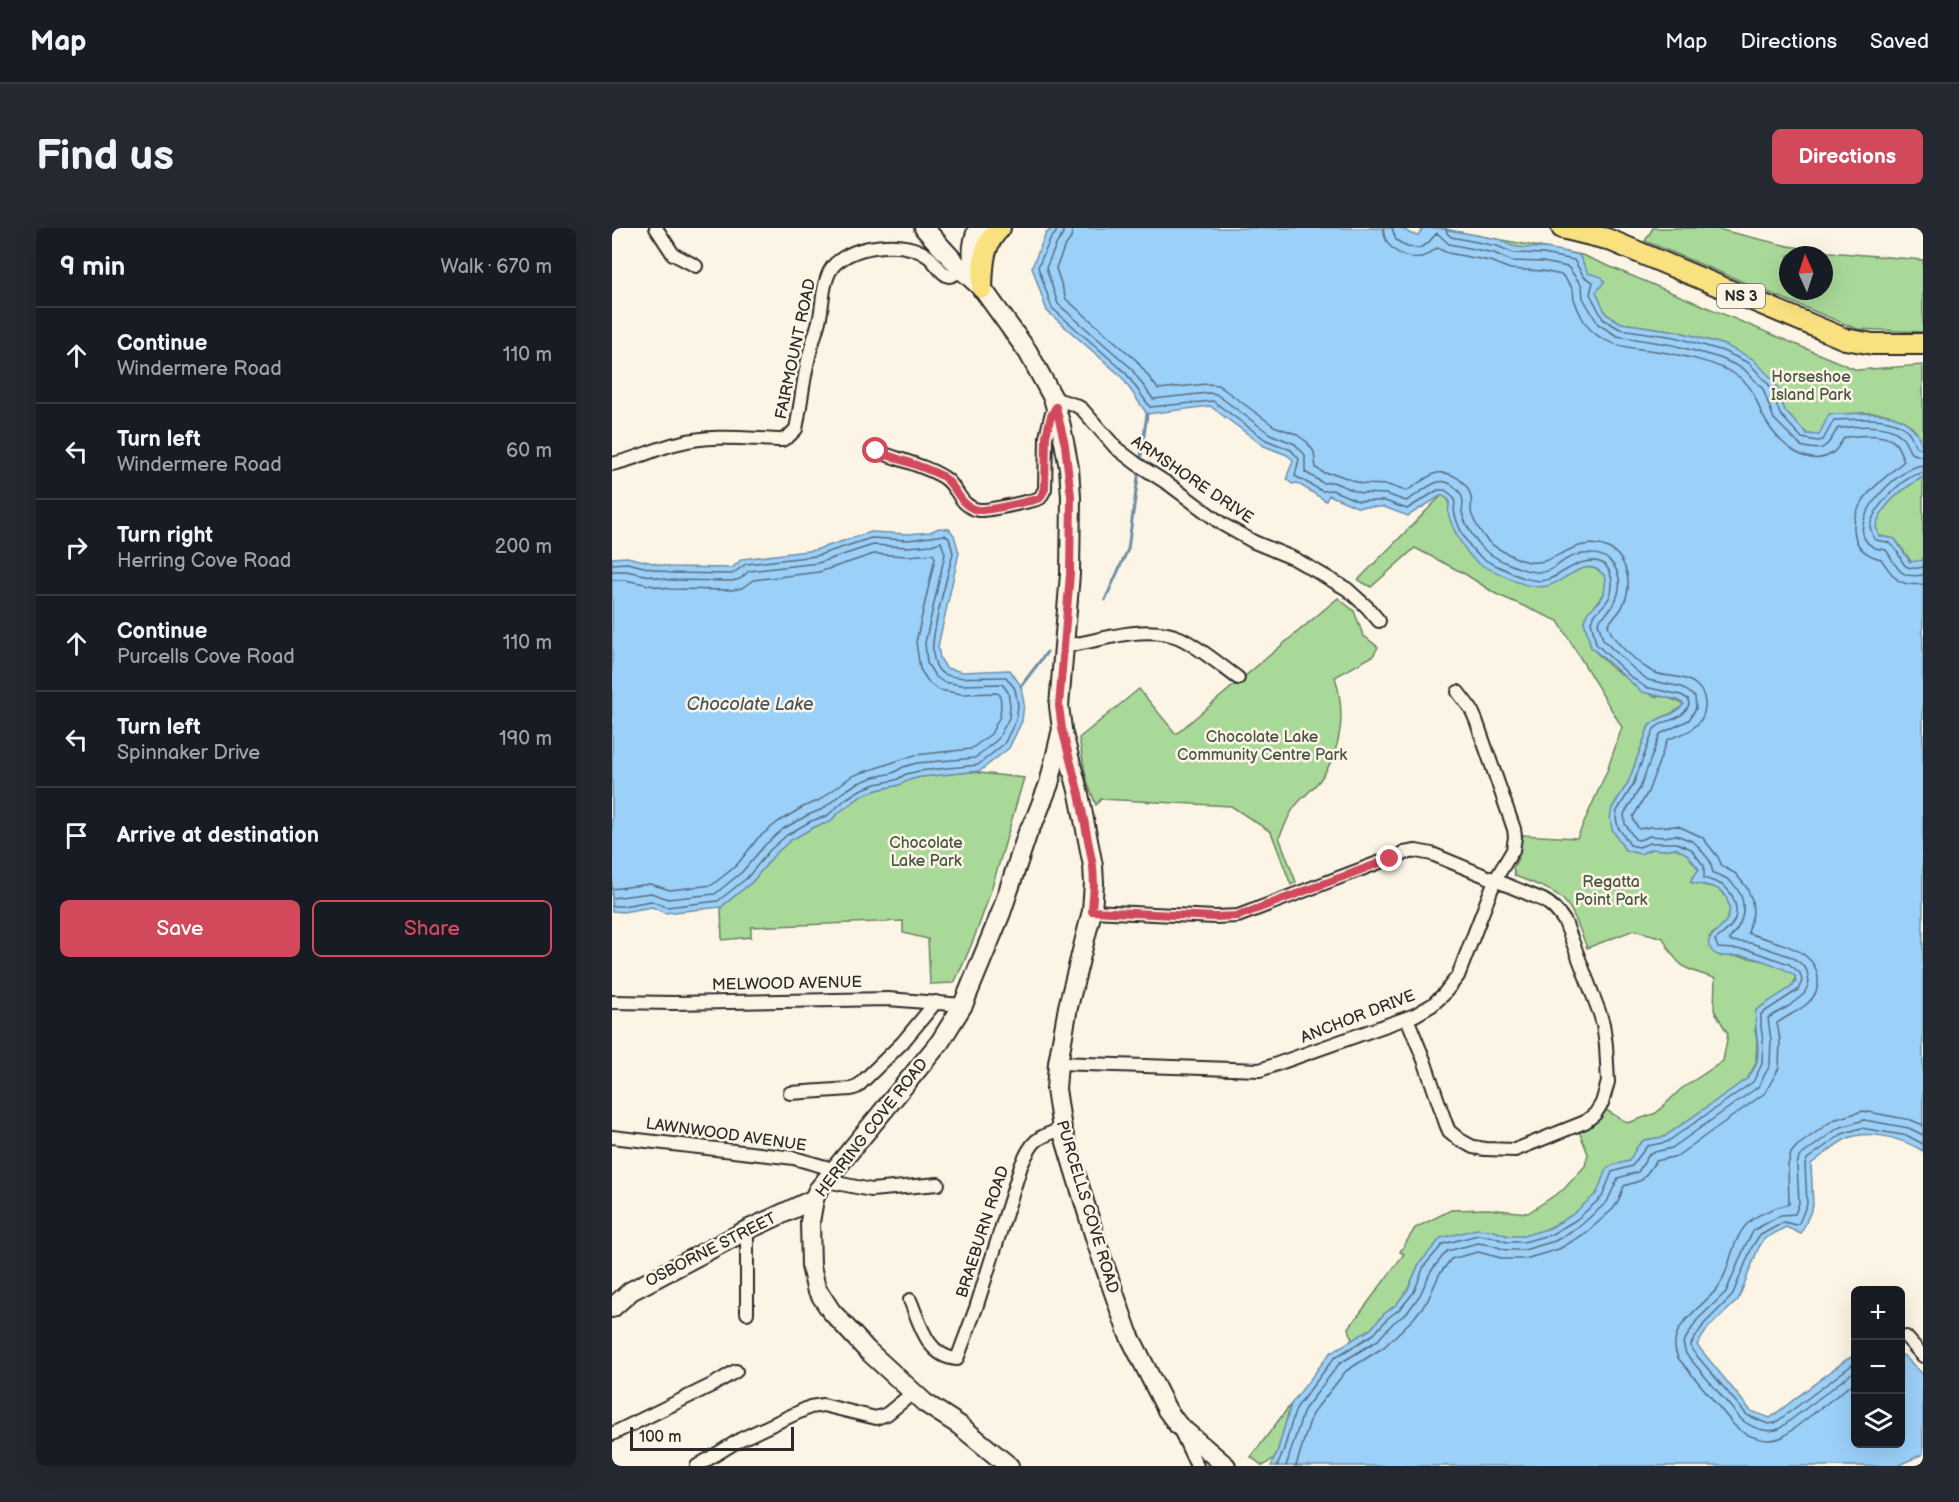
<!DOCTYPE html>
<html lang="en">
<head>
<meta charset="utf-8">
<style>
	:root { --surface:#171b24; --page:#242831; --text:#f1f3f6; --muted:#9ea1a6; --line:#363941; --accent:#d1495b }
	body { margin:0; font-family:"Balsamiq Sans",sans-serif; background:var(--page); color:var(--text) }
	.controls { position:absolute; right:18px; bottom:18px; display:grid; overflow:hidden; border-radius:9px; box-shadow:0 6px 24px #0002 }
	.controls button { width:54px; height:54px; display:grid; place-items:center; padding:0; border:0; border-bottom:2px solid var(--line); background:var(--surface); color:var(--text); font:30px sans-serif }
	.compass { position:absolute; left:1167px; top:18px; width:54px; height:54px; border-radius:50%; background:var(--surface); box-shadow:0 6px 24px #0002; rotate:357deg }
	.scale { position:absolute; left:18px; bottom:15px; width:164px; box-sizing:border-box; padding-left:6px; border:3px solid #2b2b2b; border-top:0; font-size:16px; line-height:21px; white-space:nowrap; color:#2b2b2b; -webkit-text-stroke:4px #fcf5e5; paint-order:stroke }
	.stop { position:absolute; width:18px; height:18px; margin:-14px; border:4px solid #d1495b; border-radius:50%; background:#fff }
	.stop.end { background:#d1495b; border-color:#fff; box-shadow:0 2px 6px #0008 }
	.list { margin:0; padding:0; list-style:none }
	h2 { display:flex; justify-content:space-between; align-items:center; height:78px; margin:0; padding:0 24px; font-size:26px }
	h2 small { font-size:20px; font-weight:400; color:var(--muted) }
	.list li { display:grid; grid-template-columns:39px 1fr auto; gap:18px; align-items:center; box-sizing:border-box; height:96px; padding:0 24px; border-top:2px solid var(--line) }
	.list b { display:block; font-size:22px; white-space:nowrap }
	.list p { margin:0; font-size:20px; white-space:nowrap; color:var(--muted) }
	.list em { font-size:20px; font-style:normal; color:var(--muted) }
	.actions { display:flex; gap:12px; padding:18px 24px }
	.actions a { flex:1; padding:14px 0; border:2px solid var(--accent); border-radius:9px; text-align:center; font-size:21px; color:var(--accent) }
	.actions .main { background:var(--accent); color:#fff }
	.icon { flex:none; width:33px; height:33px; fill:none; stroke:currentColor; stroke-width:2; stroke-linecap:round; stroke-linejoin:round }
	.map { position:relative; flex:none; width:1311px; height:1238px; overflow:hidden; border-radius:9px }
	header { display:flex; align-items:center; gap:36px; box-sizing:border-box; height:84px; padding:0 30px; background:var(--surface); border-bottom:2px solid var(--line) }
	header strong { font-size:28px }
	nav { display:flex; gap:33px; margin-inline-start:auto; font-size:21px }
	.intro { display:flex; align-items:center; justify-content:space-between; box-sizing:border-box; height:144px; padding:0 36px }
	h1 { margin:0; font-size:42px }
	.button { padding:15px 27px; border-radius:9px; background:var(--accent); color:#fff; font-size:21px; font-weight:700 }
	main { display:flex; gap:36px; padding:0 36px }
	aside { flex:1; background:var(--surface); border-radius:9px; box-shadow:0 6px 24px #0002 }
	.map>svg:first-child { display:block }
</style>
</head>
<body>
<header>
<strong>Map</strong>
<nav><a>Map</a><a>Directions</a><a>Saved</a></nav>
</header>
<div class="intro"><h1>Find us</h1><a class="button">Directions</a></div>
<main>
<aside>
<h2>9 min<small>Walk · 670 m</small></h2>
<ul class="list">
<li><svg class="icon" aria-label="ahead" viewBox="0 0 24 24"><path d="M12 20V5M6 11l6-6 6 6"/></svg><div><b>Continue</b><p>Windermere Road</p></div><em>110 m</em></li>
<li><svg class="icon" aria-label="left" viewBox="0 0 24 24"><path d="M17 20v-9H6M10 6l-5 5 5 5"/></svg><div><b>Turn left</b><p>Windermere Road</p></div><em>60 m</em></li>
<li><svg class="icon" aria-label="right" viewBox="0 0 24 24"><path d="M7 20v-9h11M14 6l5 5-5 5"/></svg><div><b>Turn right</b><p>Herring Cove Road</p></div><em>200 m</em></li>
<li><svg class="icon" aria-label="ahead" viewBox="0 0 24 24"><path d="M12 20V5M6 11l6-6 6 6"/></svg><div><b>Continue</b><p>Purcells Cove Road</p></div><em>110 m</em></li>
<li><svg class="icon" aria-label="left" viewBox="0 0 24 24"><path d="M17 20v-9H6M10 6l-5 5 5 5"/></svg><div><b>Turn left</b><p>Spinnaker Drive</p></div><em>190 m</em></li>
<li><svg class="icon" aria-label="arrive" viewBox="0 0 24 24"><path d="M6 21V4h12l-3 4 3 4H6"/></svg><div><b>Arrive at destination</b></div></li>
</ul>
<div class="actions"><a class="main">Save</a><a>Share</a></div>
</aside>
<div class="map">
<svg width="1311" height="1238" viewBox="0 0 1311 1238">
	<rect width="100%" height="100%" fill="#fcf5e5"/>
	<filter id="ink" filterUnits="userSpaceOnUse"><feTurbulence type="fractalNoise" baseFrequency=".0167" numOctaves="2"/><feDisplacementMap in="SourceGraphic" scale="12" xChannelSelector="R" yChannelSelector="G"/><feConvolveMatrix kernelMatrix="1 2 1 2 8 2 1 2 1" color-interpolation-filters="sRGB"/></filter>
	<g filter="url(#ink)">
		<g fill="#a9d999" stroke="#6a8262" stroke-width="1.5" fill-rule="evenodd">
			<path d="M826,0L970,27L1245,142L1311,137V222C1309,217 1307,209 1304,204C1285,177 1245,187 1218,186L1207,207L1195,206L1173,183L1163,154L1113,117L1064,103L1009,95L994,86L983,64L992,54L976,46L967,27L928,21L903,20L890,14Z"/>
			<path d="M1041,0H1101L1176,18L1217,24L1311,32V104L1245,101L1033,13ZM1176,27H1212V63H1176Z"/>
			<path d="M1311,249V332L1300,335L1283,311L1267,308L1264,299C1268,277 1293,259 1311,249Z"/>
			<path d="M830,267L836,271C838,278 836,284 838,290C839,295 843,302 845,307C859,335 874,341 903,349C911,351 927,358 934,358C936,358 941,355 942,354C961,346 979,328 994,350L992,366L972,393L979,419L999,439L1041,468L1054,469L1072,476C1063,488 1047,487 1037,498L1016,555L1000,580V601L1013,622L1028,626L1039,621L1053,622L1063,620L1075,626L1087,642L1078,654C1087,657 1097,657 1106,661C1110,664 1113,667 1115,671C1124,689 1109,699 1097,709L1108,728C1131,727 1166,733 1183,748C1185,763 1162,771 1151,777L1143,802L1145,812L1144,835L1136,850L1052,909L1032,912L1025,919L1017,934L995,940C992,948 990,956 986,963C976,982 931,1006 910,1008C899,1009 892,1007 882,1003L807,1036L796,1061L785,1076L772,1086L759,1101L740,1113L737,1100L792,1026L788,1024L803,1000L839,982L876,981L916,985L952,961L973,938L976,926L967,903L983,895L994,882L1016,895L1044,885L1069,861L1111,833L1116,806L1102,782L1103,750C1073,742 1065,739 1051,710L1022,702L975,720C955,667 955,668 903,648L901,640L908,626L910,607L965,610L995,543L1010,499L946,393L884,366L853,346L803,320L759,359L746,352Z"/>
			<path d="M726,370L742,383L751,407L766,419L761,428L723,449C734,485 730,522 708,552C701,561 692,568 685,576C677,584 673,599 667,609L684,654L679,657L659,604L619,578L489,571L484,577L474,550L467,510L527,461L564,506Z"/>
			<path d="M359,544L412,550C391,619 375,690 342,755L318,756L316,711L291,705V693L139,699V709L110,712L109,679L140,654L163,626L179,612L202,599L218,594L226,585L251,567L265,562L287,557L297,552L308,549Z"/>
			<polygon points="679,1176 665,1225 662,1230 651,1238 639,1229"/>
		</g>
		<g fill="#9bd0f9" stroke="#6e8ea7" stroke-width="1.5">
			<path d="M442,0H789L799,6L806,7L811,0H826L890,12C899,22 917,19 930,20C942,21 955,24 967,27L976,45L990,49L992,54L984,64L994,86L1009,95L1064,103L1113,117L1141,131L1163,154L1173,183L1195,206L1207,207L1217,186C1252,187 1300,175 1311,221C1311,230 1311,240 1311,249C1293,259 1268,277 1264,299L1267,308L1283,311L1298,334L1311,332V923C1291,911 1256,900 1234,911C1222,917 1210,928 1199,936L1201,978L1189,1006L1174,999L1152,1011L1146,1021L1126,1072L1096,1100L1085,1117L1139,1183L1158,1190L1234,1132L1243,1127L1244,1216H1288L1289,1127H1291L1311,1146V1226L1285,1238H659L665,1225L679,1176L718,1125L759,1101L772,1086L785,1076L796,1061L807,1036L829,1010L865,1001L882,1003L896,1008H911L938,1000L960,987L985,965L994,941L1001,937L1017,933L1025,919L1032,912L1052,909L1136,850C1139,846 1142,841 1144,837C1150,819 1141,800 1144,782L1181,758L1184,753L1183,748C1174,740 1145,730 1132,728C1123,727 1108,731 1101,724C1083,705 1126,701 1116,674C1115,670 1112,665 1109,663C1100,656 1088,657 1078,654L1087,641L1075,626L1063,620L1053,622L1039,621L1028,626L1013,622L1000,601L998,590L1000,580L1016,555L1037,498C1047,487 1063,489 1072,476L1066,472L1030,464L979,419L972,393L976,384L988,373L992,366L994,350C976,324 956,353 935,358C923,361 905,355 895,349C886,344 875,341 866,335C853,325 842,304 837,289C835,281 838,278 837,272L830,267L796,288L772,279H745L717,267L714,273L685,255L680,256L675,251C675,244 680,239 681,232L675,227L652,218L598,178L535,186L509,148L435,83L420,39L434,5Z"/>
			<polygon points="327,300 337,301 342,307 347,325 326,418 328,430 334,440 351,444 398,442 409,458 412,476 410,493 397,520 368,543 308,549 297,552 287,557 265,562 251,567 226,585 218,594 202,599 179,612 163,626 140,654 109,679 53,685 40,679 11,684 0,683 0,330 15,329 58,339 120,340 130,331 203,322 259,304 296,306 318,304"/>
		</g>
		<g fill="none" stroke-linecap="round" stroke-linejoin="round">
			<g stroke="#586d7d" stroke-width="1.5">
				<path d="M444,0V5L439,10L426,39L440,80L513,144L538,179L601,173L654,212L679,222L687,231L683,248L710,263L720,262L746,273H773L795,281L826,262H833L842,269C844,276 841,281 843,287C847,302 857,321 870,330C877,335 886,338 894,342C904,348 922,355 934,352C951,347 960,334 980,333C999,332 1003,354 998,368C994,378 983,383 979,393L984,416L1018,448L1033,459L1069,467L1076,471L1077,476C1071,494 1053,490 1042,501L1021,557L1005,583L1004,590L1006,599L1018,617L1027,619L1038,615H1065L1079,621L1092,638V650C1098,652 1104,654 1110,657C1122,664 1128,683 1121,695C1117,702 1109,707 1103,712L1106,720L1137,722L1177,736L1188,745L1190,753L1186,762L1149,786V800L1151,812L1150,836L1141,854L1055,914L1035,918L1020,938L1000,944L990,969L964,992L940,1006L912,1014H895L881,1009L866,1007L831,1016L812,1038L802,1064L789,1080L776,1090L762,1106L722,1130L685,1179C677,1198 675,1219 665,1238"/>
				<path d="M452,0L450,8L445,15L434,40L446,76L518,139L541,171L596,165L604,166L658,206L683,216L693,227V244L711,255L721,254L748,265L774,266L794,273C805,268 815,257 826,254C838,251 851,264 851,275C851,277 850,282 850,284C852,295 865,317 874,323C885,332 914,345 929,344C938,344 946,337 953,332C969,323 992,322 1002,338C1011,351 1008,369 998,381C995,386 990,389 986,394L991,412L1023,442L1036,452L1070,459L1083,469L1084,480L1077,492L1048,506L1028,560L1012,586L1013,596L1023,611L1027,612L1038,608L1052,609L1064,607L1080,613L1085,617L1098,633L1101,645C1107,647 1114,649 1119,654C1137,670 1134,693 1118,710V713L1139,715L1180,729L1192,738L1195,743L1197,755L1192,766L1177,778L1156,790L1159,812L1158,837L1146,859L1060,920L1038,925L1026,944L1006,950L995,974L968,998L943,1013L912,1022H894L879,1017L866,1015L835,1023L819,1043L808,1067L795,1085L781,1095L766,1112L727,1136L692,1182L674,1238"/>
				<path d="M461,0L459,10L452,20L444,40L454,71L524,132L546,161L595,156L606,157L662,198L684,206L695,214L702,224L704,240L712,245L724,246L750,256L776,257L794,263C804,258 814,248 825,245C841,243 856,255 859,269C860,274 859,278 859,283C860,291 869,305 874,311C880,319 900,328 909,332C940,343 956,311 987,317C1013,322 1022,352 1012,375C1009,384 1002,389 996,396C998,412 1026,435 1039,443C1049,449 1064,447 1076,452C1097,461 1099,487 1080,501C1073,506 1063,508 1055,512L1036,564L1021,589L1022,593L1027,601L1038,599L1066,598L1090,609L1106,629L1110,638L1124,646L1135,660L1140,672L1141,685L1136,705C1160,714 1203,719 1206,750C1207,759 1203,769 1196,775C1187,783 1175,788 1165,795L1168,812L1167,840L1153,865L1065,928L1044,933L1030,952L1012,958L1006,974L1001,981L974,1005L947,1021L913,1031H893L866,1024L839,1031L827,1047L816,1072L801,1091L772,1119L734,1143L700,1186L684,1238"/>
				<path d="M771,0C772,19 790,32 809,29C815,28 820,23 825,20L836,25L878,33L898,41L930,43L950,47C953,51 959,57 961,62C962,64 961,68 962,71C965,80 972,96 980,103C997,119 1021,120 1044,123C1068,127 1107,134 1127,149C1146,163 1144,179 1155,195C1167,214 1194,241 1219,226C1226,222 1228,214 1233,209C1245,208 1276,204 1284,216C1287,220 1290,229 1292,233C1271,252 1235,275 1243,308C1246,322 1256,328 1269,331C1282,350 1286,359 1311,356"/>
				<path d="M780,0L784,12L795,19L807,20L815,16L825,5L837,16L882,25L900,33L931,34L956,39L970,58L971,70L986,96L1005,108L1061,117L1108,130L1132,141L1151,161L1162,191L1189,218C1214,225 1214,219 1226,200C1244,199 1275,194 1289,208C1294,213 1295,220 1299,225L1311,229"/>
				<path d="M834,0L835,5L839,9L885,18L902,25L931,26L962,32L972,49L981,54L978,66L991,91L1008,101L1063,109L1111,123L1137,135L1157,157L1168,186L1190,210L1205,213L1211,212L1222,192C1243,192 1284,185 1298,206C1300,210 1302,215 1304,219L1311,221"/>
				<path d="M1311,237C1287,238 1226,299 1261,319C1265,321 1270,321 1274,322C1286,339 1286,351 1311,347"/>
				<path d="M1311,245C1292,247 1261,279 1258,299L1262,311C1267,314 1272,312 1277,315C1293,324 1284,346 1311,339"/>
				<path d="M0,336L15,335L58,345L120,346L134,336L204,328L259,310L296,312L333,307L337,310L341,325C334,355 324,385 321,415C320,424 322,440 330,445C342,453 379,448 394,449L403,461L406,477L404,492L392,516L366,537L307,543L294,546L284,552L264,556L248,562L234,571L215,588L199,593L175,607L158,622L135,650L106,673L55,679L39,673L11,678H0"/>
				<polyline points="0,343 14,343 57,352 120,353 128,351 137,343 206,335 261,317 296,319 319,317 329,314 333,326 313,415 315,435 323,448 331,454 350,457 390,456 396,464 398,477 397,490 386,511 363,530 305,535 291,539 281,545 262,549 244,556 230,565 211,581 196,587 171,601 153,617 130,644 103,666 56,671 39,665 0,670"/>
				<polyline points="0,352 13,352 57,361 120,362 130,360 141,352 207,344 262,326 296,328 321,326 323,330 304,414 308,441 317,455 327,462 350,466 385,465 388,467 389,477 388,488 379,506 359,521 303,527 240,548 206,573 191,579 166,594 146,610 124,638 100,657 58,662 38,656 0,661"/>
				<polyline points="1244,1134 1163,1195 1156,1196 1135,1187 1080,1122 1079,1116 1092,1096 1120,1068 1140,1019 1147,1008 1172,994 1184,997 1187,995 1195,976 1193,937 1195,931 1230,906 1249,900 1296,908 1311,916"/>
				<path d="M1244,1142L1167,1201C1155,1206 1138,1199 1129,1191L1074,1126L1071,1115L1085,1092L1114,1064L1134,1016L1142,1002L1169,987L1183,986L1187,975L1185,937L1187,929L1226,900L1252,892L1297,900L1311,907"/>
				<path d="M1244,1153L1172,1208C1157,1217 1134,1209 1122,1197L1066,1130C1051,1098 1093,1079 1107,1058C1119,1039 1119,1012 1136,995C1146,985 1164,980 1177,976L1176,937L1179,925L1185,918L1221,892L1251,883L1299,892L1311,897"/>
			</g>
			<g stroke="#6e8ea7" stroke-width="3">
				<polyline points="528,235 535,186"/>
				<polyline points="493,372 516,321 527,242"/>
				<polyline points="409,458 435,424"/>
			</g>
			<defs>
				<g id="street">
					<polyline points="44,0 61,26 84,38"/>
					<polyline points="441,170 463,177 470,181 504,220 525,236 558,257 610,296 642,314 683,331 735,361 755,379 767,393"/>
					<path d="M265,223C284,231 318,239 334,251C346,260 348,279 367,282C378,283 408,275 422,272L428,270L433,261L434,209L439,188L444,179"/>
					<path d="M0,236C25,231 44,220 67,215C100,206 136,211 170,212L177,208L184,201C189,177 191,152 197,128C200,115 205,102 208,89C211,73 211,48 223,36C245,16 293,11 317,29C323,34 330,47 337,48C341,48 346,44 350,42"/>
					<path d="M452,418C470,416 486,411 503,408C523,404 549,402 568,410C587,419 608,437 626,450"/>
					<path d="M480,683L603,689L626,688L792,625L804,623L820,626L931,672C941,677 947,685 953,694L988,786L991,796L994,817L996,854L990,875L983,886L973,894L903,922L873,921L861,919L848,912L837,903L834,896L812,832L795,790"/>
					<polyline points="0,774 61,775 276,771 351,777"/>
					<polyline points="446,835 648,842 803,787 820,777 831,767 846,748 883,652 901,622 903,609 902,601 864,492 859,481 846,464"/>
					<polyline points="178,865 239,861 245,859 290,815 324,774"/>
					<polyline points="0,909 182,930 224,942"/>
					<polyline points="215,953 259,962 326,956"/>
					<polyline points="135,1002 135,1085"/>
					<path d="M298,1072C308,1095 315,1129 345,1131L364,1080L409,938C421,912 423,910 450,901"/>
					<polyline points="1294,1109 1311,1128"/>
					<polyline points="569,1204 585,1238"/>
					<polyline points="0,1206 102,1156 124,1143"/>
					<polyline points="85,1238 129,1211 198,1179 211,1177 264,1190 275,1186 302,1164"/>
				</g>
				<g id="secondary">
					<polyline points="312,0 350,42 370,60 416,124 441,170 449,198 457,240 459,269 458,346 447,478 450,501 437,556 424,589 416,604 389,685 351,777 328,814 206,962 202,971 198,994 199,1038 204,1060 219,1083 255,1122 313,1175 347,1197 397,1238"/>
					<path d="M366,0C356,24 361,36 370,59"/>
					<polyline points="451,506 467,566 481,638 482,655 480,683 456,779 446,835 444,861 450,901 485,1016 516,1105 555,1182 566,1197 614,1238"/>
					<polyline points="0,1080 19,1063 135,1002 202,971"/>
				</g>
				<g id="primary">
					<polyline points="950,0 995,11 1233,111 1261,116 1311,116"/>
					<path d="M370,60C371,38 370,17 388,0"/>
				</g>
			</defs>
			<use href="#street" stroke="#2b2b2b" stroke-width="16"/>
			<use href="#secondary" stroke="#2b2b2b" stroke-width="22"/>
			<use href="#primary" stroke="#2b2b2b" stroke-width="24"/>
			<use href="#street" stroke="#fcf5e5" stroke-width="12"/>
			<use href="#secondary" stroke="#fcf5e5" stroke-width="18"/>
			<use href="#primary" stroke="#fae180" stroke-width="20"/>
		</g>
	</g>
	<g fill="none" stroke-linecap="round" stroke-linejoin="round" filter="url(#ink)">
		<path stroke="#d1495b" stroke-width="8" d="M264,223C284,231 312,238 330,248C345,257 347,279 366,282C378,283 408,275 422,272L428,270L433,261L434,208L439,188L444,179L453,217L459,268L458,346L447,478L450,501L467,566L481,638L482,656L480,683L603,689L626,688L778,631"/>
	</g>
	<g text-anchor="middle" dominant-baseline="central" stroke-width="5" stroke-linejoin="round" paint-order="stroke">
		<rect fill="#fcf5e5" stroke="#6a6863" stroke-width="1.5" x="1105" y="56" width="48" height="24" rx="4.5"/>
		<g font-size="15" font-weight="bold" fill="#2b2b2b">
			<text x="1129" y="68">NS 3</text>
		</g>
		<g font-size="16" fill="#2b2b2b" stroke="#fcf5e5">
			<text transform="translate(184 121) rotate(-78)">FAIRMOUNT ROAD</text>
			<text transform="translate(580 252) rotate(34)">ARMSHORE DRIVE</text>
			<text transform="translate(175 756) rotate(-1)">MELWOOD AVENUE</text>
			<text transform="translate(746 789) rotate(-21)">ANCHOR DRIVE</text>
			<text transform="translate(260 900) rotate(-52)">HERRING COVE ROAD</text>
			<text transform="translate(114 907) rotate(8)">LAWNWOOD AVENUE</text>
			<text transform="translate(475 979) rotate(73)">PURCELLS COVE ROAD</text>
			<text transform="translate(371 1004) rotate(-72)">BRAEBURN ROAD</text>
			<text transform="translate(99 1022) rotate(-27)">OSBORNE STREET</text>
		</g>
		<g font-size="16" fill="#4a5646" stroke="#fcf5e5">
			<text x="1199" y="149">Horseshoe<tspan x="1199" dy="18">Island Park</tspan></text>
			<text x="650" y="509">Chocolate Lake<tspan x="650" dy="18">Community Centre Park</tspan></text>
			<text x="314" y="615">Chocolate<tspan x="314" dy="18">Lake Park</tspan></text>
			<text x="999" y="654">Regatta<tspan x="999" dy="18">Point Park</tspan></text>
		</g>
		<g font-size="18" font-style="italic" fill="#47545e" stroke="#fcf5e5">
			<text x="138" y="476">Chocolate Lake</text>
		</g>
	</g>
</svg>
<div class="controls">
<button>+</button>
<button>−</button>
<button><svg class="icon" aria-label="layers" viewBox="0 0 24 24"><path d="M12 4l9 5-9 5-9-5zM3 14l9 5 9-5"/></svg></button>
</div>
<svg class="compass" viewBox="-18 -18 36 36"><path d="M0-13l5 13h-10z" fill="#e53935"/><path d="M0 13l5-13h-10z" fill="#9ea1a6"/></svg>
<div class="scale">100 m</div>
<div class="stop" style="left:264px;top:223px"></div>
<div class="stop end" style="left:778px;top:631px"></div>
</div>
</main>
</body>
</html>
